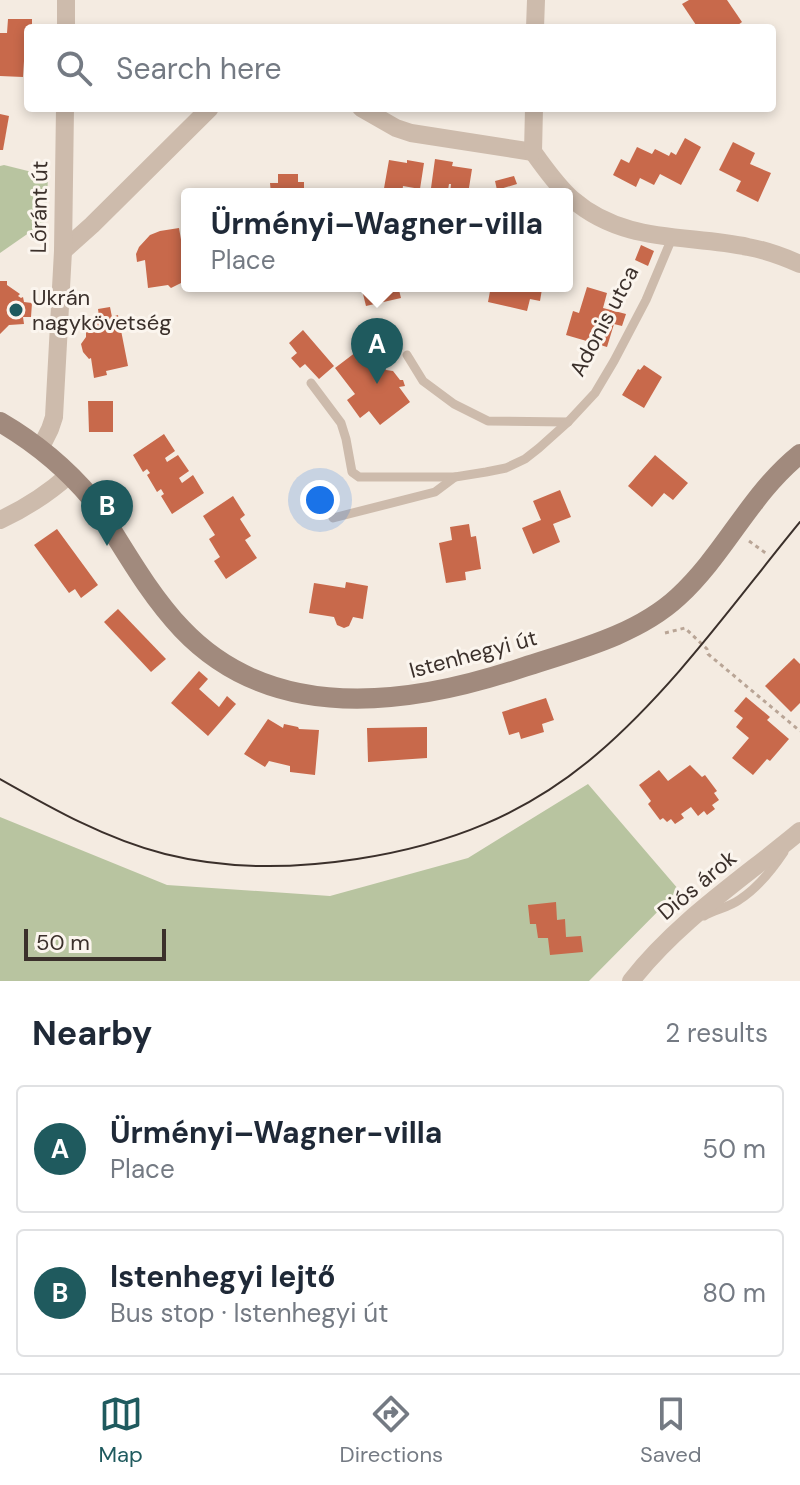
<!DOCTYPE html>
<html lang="en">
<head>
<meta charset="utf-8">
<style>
	:root { --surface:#fff; --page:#f6f6f7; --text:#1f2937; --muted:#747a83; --line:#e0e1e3; --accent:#1f5a5e }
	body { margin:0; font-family:"DM Sans",sans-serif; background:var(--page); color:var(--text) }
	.scale { position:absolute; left:24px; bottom:20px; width:142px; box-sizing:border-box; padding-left:8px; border:4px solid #3b302b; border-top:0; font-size:22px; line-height:28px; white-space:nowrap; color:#3b302b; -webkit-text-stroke:6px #fbf5ee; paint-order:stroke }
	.you { position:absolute; left:320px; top:500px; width:28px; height:28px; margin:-20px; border:6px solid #fff; border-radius:50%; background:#1a73e8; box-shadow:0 0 0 12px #1a73e833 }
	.badge { display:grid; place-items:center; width:52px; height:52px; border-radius:50%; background:var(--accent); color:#fff; font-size:26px; font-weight:700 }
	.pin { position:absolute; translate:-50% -66px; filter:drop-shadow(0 2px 4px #0008) }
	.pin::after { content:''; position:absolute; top:42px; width:28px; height:24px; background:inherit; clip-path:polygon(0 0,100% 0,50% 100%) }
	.popup { position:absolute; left:181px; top:188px; width:392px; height:104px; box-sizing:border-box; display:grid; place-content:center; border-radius:8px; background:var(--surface); filter:drop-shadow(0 2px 6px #0005); font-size:26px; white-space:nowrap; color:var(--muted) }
	.popup b { font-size:30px; color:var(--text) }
	.popup::after { content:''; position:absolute; left:50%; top:100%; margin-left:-16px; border:16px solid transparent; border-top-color:var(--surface) }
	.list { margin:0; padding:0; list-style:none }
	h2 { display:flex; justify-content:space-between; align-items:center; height:104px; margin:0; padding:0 32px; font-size:34px }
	h2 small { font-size:26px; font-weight:400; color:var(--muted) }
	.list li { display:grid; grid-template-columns:52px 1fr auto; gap:24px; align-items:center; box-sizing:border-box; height:128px; margin:0 16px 16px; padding:0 16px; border:2px solid var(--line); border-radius:8px }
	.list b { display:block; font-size:30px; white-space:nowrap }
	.list p { margin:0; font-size:26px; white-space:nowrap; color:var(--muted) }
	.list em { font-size:26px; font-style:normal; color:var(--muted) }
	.icon { flex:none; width:44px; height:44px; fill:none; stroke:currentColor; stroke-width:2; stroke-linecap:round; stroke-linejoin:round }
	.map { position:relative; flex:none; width:800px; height:981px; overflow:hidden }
	.search { position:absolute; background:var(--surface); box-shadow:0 4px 12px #0003; left:24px; right:24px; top:24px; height:88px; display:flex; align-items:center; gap:20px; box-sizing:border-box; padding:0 28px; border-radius:8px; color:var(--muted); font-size:30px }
	.sheet { height:392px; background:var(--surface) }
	nav { display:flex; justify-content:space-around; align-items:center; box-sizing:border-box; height:112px; border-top:2px solid var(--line); background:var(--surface); font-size:22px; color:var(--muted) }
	nav a { display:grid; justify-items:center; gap:4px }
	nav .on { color:var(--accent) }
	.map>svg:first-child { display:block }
</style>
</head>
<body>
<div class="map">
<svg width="800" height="981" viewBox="0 0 800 981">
	<rect width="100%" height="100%" fill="#f4ebe1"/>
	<g fill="#b8c4a0">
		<polygon points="4,165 48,176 46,221 0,253 0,166"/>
		<polygon points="588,784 679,890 589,981 0,981 0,817 167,885 330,896 468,858"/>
	</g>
	<g fill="#c8694b">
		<polygon points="689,0 727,0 742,22 734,28 698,28 682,4"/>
		<polygon points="8,19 32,19 32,28 28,28 28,59 24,61 23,77 0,76 0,33 7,33"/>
		<polygon points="0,114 9,116 3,150 0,150"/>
		<polygon points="685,138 701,147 681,185 660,174 654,185 640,178 636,187 613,175 621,159 629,163 637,147 652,154 655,149 669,156 671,152 676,155"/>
		<polygon points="733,142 755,153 750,164 771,173 758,202 736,191 741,181 719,170"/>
		<polygon points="435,159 453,162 452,166 472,169 468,194 450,193 451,184 449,184 448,190 431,188"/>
		<polygon points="389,160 407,163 407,160 424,163 420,189 403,186 402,194 383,194"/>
		<polygon points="278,174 298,174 298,182 304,182 304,194 271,194 270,183 278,183"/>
		<polygon points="514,176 517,184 497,190 495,181"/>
		<polygon points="179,228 183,251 181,251 187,275 181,283 171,288 168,285 148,288 145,260 137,262 136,254 139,247 150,235 160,231"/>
		<polygon points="641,245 654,251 648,266 635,260"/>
		<polygon points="0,281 7,281 7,285 20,294 18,296 21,298 23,297 24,302 32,303 31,317 23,317 24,324 9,325 0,334"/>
		<polygon points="361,286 398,286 401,298 366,306"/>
		<polygon points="491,286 530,286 542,289 540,301 530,299 527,311 488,302"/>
		<polygon points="587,287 607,293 603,308 626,314 622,326 614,324 607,347 566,335 573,311 579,313"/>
		<polygon points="110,307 112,317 118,315 128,366 106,371 107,375 94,378 91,358 89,359 83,352 81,344 86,337 86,332 95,330 93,320 97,320 96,317 99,316 98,309"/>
		<polygon points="303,330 334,366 319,379 305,364 300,368 291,358 297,353 289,343"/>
		<polygon points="367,346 386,370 393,371 400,380 403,380 405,386 399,387 410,402 380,425 369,411 360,418 347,400 355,394 335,368 360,349 361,351"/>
		<polygon points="644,365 662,377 644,408 622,395 638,369 640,370"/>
		<polygon points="88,401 113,401 113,432 89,432"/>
		<polygon points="164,434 175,451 165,458 167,462 178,455 189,471 179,478 182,483 193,475 204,493 172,514 161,496 164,494 161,489 157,492 147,475 150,473 147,469 143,472 133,455"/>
		<polygon points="655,455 688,483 673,500 664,493 652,507 628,486"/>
		<polygon points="560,490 571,517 553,524 560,542 533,554 522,528 541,520 533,501"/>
		<polygon points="233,496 245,515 240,519 251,536 245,540 257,558 226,579 214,561 220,557 209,539 215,535 203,516"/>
		<polygon points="469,524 471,537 476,536 481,569 465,572 466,580 446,583 439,543 452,540 450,527"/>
		<polygon points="57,529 98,585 81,598 75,589 69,593 34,545"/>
		<polygon points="346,582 368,586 363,619 353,617 349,626 344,628 337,625 334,617 309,613 314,583 345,588"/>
		<polygon points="118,609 166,659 151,672 104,622"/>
		<polygon points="794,658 800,664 800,703 791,712 765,686"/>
		<polygon points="199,671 208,679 199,689 219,707 227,696 236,704 208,736 171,703"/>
		<polygon points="746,697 770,717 767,720 789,739 770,761 767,759 753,775 732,758 749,738 736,727 743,718 734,711"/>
		<polygon points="546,698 554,720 542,724 544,732 521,739 519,732 509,735 502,712"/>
		<polygon points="268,719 283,728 284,724 298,727 299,729 319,730 315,775 290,772 290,766 269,761 265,767 244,754"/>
		<polygon points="427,727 427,758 368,762 367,728"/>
		<polygon points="690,765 702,777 705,775 717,791 714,793 719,800 712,805 715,809 707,815 704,811 698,816 691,807 681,814 684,818 675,824 671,819 667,822 663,818 660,820 648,804 651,801 639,785 659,770 668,781"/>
		<polygon points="556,902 557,920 565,919 566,937 581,936 583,952 550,955 548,938 538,938 536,924 530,924 528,905"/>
	</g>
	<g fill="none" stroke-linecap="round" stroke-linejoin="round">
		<g stroke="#b9a596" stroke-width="3" stroke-dasharray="4 4" stroke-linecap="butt">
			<polyline points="749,541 767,554"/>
			<polyline points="665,633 685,628 707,649 708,654 800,731"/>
		</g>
		<g stroke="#cdbbac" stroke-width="9">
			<polyline points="407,355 423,381 454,404 488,421 568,422"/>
			<polyline points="311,383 341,423 346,439 352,472 359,477 455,477 486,472 506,468 525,459 539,448 568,422 595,393 614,361 646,300 672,238"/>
			<polyline points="333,518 435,492 455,477"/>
			<path d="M704,916C715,910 729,907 739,900C758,888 772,870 784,852"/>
		</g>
		<g stroke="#cdbbac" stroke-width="18">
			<polyline points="66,28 66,0"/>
			<polyline points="535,28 536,0"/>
			<polyline points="361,108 396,128 411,133 533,152"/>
			<path d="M533,152C545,168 557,186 572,199C624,244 686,234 748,247C765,250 784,257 800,264"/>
			<polyline points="533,152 534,108"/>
			<polyline points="63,251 92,225 210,108"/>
			<polyline points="40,449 50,429 54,417 63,251 65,108"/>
			<path d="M0,520C26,508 49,493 70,474"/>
			<path d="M631,981C679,920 741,880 800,831"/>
		</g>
		<path stroke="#a18a7d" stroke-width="20" d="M0,422C36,443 66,468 92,499C121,543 146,591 182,629C273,725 412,705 524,667C576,650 637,635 678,597C725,554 750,494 800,454"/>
		<path stroke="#3b302b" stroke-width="2" d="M0,779C53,809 106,839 165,854C229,870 292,869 357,859C448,845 526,815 597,754C675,687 735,601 800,522"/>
	</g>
	<circle fill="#1f5a5e" stroke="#fbf5ee" stroke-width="3" cx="16" cy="310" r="8"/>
	<g text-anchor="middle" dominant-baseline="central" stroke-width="6" stroke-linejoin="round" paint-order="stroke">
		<g font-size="22" fill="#3b302b" stroke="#fbf5ee">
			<text transform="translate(39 207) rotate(-89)">Lóránt út</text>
			<text transform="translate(604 321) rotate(-62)">Adonis utca</text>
			<text transform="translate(473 654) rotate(-15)">Istenhegyi út</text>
			<text transform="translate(697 885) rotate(-40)">Diós árok</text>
		</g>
		<g font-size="22" fill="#3b302b" stroke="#fbf5ee" text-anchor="start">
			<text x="32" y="297">Ukrán<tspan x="32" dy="25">nagykövetség</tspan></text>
		</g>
	</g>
</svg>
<div class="scale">50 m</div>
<div class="you"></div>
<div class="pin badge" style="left:377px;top:384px">A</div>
<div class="popup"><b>Ürményi–Wagner-villa</b>Place</div>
<div class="pin badge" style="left:107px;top:546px">B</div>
<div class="search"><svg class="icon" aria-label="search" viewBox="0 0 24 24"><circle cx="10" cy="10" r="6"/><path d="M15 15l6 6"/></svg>Search here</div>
</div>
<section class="sheet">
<h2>Nearby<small>2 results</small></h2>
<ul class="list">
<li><span class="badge">A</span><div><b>Ürményi–Wagner-villa</b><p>Place</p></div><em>50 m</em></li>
<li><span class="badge">B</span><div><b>Istenhegyi lejtő</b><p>Bus stop · Istenhegyi út</p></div><em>80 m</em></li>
</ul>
</section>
<nav>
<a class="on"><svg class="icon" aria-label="map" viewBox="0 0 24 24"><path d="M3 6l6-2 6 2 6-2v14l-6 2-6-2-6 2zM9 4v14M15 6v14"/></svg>Map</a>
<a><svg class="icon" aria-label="directions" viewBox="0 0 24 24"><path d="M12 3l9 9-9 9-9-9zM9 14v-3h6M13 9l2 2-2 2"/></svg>Directions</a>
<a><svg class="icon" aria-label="saved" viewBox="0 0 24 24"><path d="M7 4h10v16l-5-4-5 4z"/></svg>Saved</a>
</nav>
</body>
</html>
